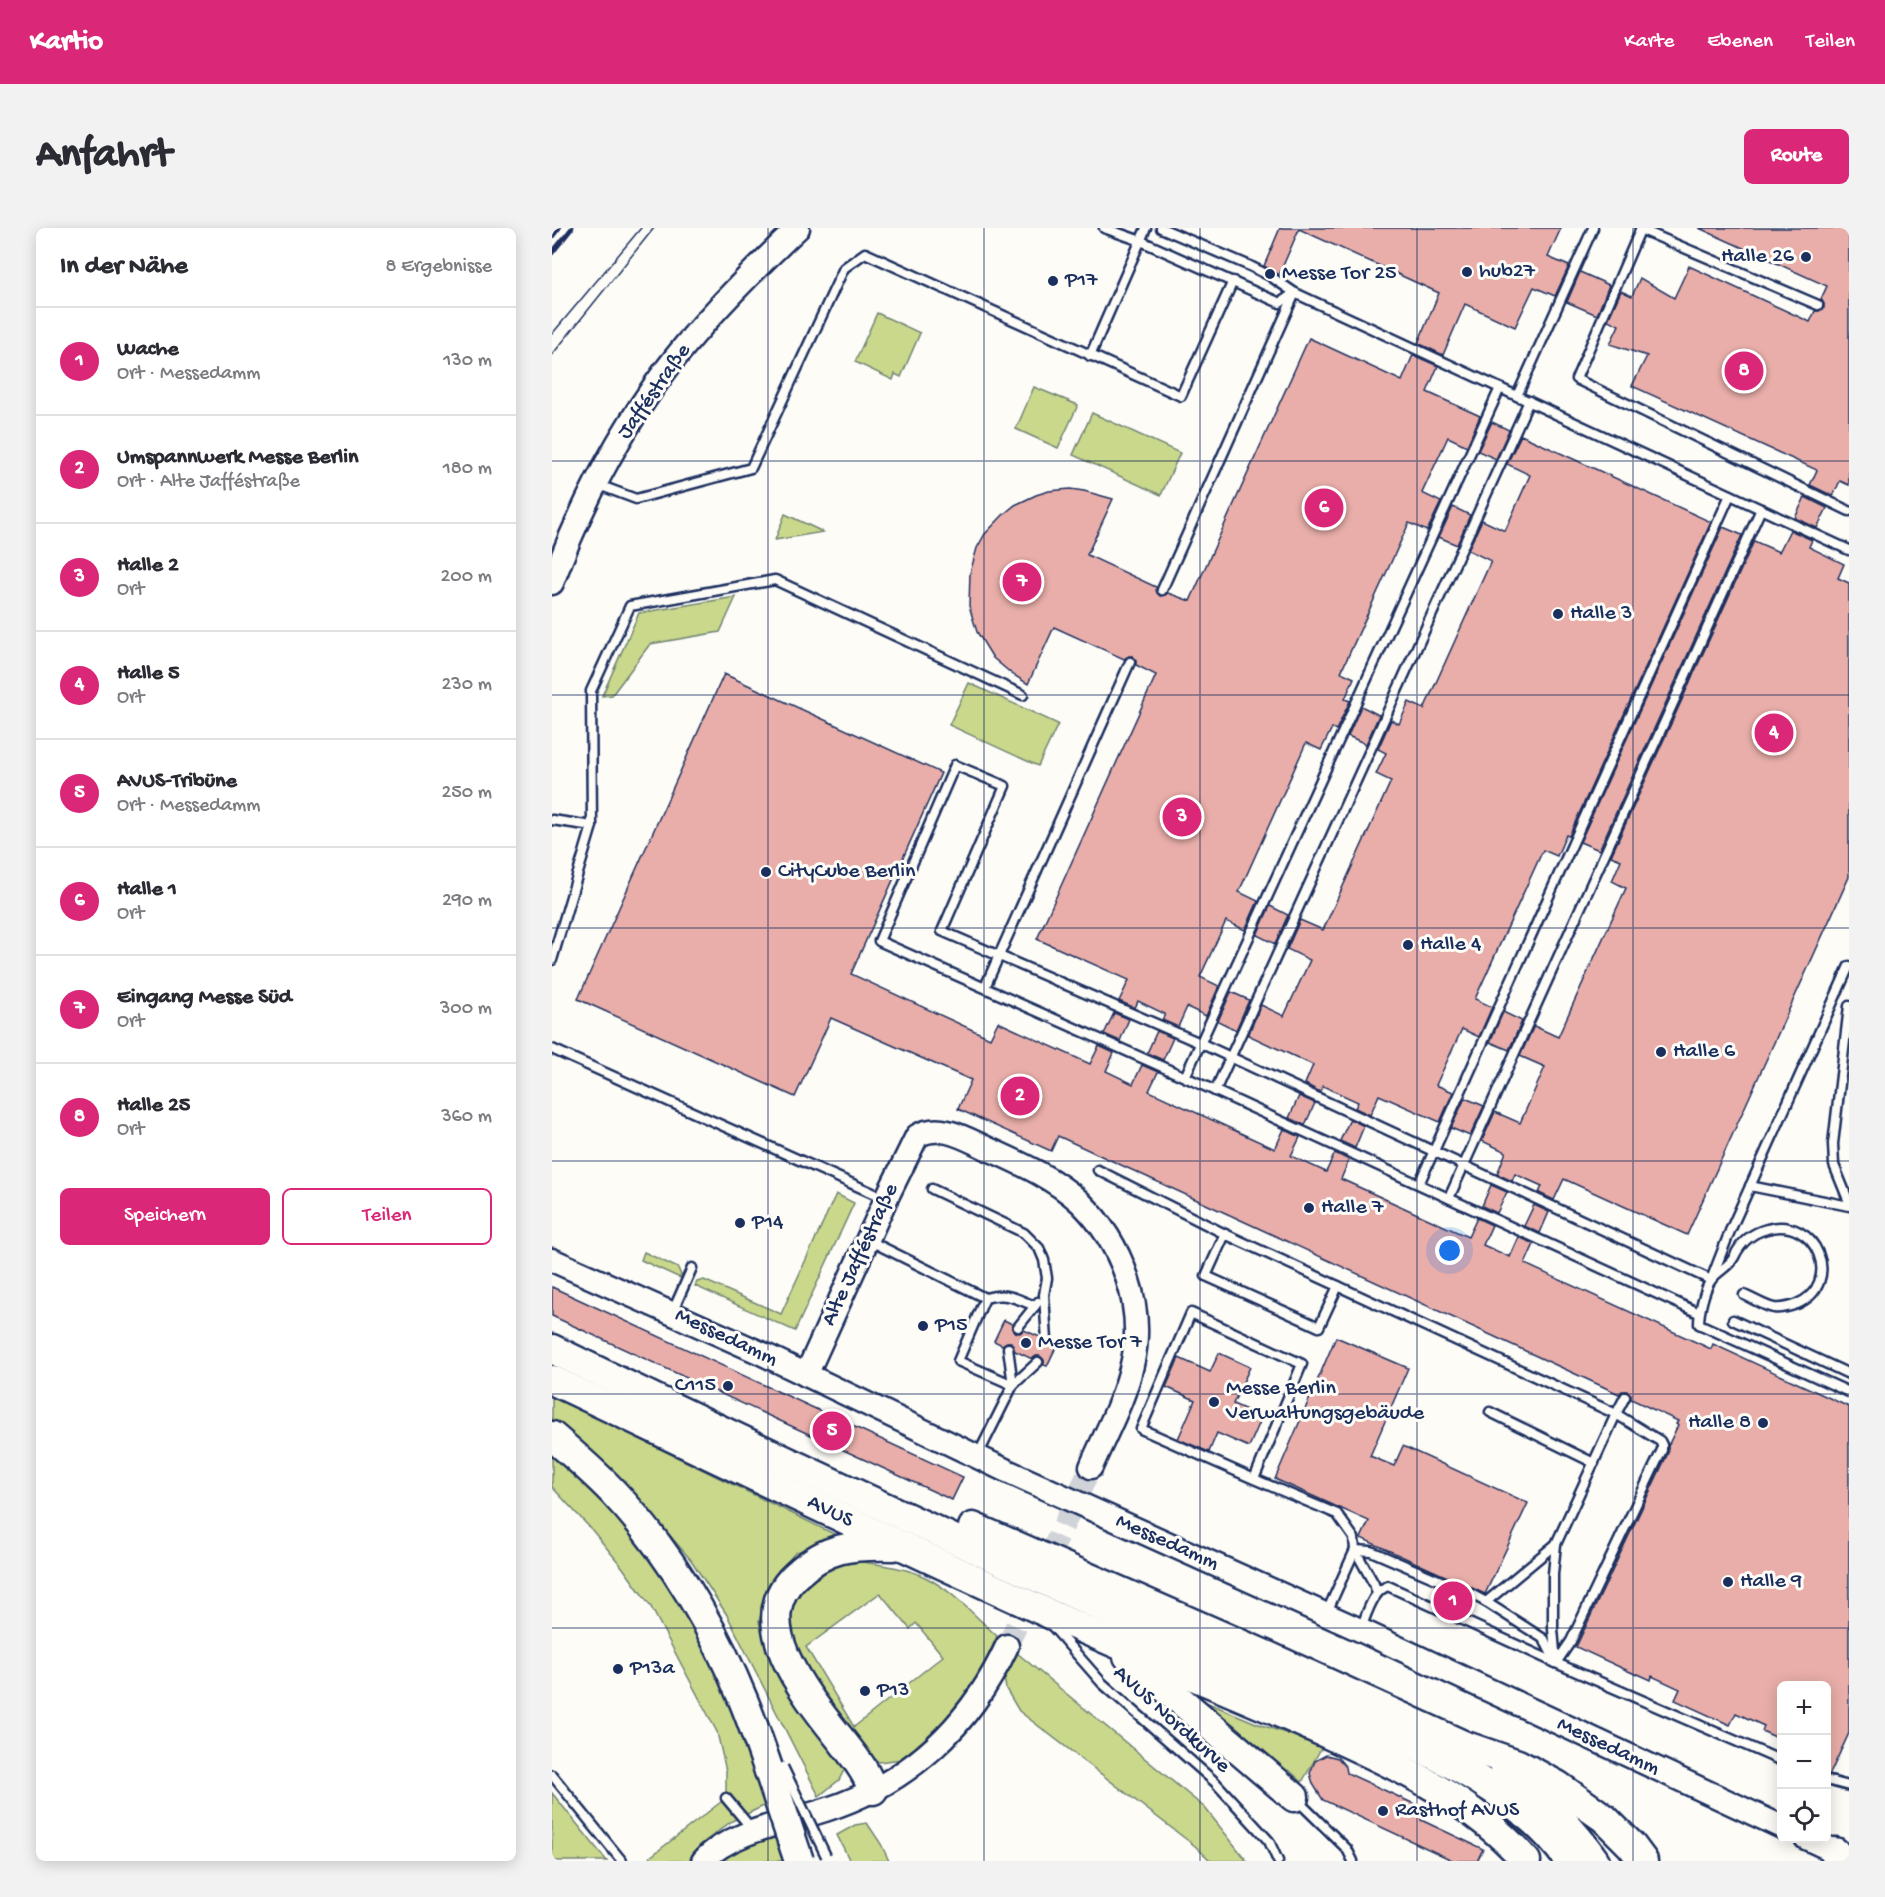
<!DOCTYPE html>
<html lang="de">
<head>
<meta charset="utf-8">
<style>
	:root { --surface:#fff; --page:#f2f2f3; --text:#2b2b33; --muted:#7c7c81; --line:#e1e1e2; --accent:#db2777 }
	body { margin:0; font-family:"Gochi Hand",sans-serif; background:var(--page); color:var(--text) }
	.controls { position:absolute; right:18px; bottom:18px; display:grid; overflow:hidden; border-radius:9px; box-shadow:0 3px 15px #0003 }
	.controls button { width:54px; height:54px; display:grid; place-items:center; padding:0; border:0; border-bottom:2px solid var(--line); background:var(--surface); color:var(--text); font:30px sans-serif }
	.you { position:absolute; left:898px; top:1023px; width:21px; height:21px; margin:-15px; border:4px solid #fff; border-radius:50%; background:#1a73e8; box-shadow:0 0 0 9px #1a73e833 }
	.badge { display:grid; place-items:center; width:39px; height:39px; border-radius:50%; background:var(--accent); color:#fff; font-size:20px; font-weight:700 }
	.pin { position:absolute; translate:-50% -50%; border:3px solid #fff; box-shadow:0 2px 6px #0006 }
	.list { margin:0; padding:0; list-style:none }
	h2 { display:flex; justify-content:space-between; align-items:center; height:78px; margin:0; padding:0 24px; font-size:26px }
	h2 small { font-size:20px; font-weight:400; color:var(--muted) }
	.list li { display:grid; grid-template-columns:39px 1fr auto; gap:18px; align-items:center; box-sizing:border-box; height:108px; padding:0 24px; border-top:2px solid var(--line) }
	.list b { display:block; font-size:22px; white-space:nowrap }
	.list p { margin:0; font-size:20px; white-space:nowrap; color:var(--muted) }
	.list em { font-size:20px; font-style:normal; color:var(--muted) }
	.actions { display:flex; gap:12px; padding:18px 24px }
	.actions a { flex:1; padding:14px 0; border:2px solid var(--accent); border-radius:9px; text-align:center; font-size:21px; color:var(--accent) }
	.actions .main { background:var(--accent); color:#fff }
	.icon { flex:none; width:33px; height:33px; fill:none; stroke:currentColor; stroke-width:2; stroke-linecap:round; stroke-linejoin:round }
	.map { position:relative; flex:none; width:1297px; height:1633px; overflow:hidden; border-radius:9px }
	header { display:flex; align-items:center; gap:36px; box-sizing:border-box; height:84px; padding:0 30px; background:var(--accent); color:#fff }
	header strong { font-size:28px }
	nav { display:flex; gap:33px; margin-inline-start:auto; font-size:21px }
	.intro { display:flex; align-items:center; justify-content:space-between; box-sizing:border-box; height:144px; padding:0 36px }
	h1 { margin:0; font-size:42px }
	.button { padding:15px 27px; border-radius:9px; background:var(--accent); color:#fff; font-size:21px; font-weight:700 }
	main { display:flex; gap:36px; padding:0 36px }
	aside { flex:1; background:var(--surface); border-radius:9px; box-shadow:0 3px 15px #0003 }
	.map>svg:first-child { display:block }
</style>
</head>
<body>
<header>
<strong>Kartio</strong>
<nav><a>Karte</a><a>Ebenen</a><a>Teilen</a></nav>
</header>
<div class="intro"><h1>Anfahrt</h1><a class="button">Route</a></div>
<main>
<aside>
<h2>In der Nähe<small>8 Ergebnisse</small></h2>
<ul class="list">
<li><span class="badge">1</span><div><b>Wache</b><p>Ort · Messedamm</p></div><em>130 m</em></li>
<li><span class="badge">2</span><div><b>Umspannwerk Messe Berlin</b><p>Ort · Alte Jafféstraße</p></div><em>180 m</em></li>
<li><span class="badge">3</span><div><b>Halle 2</b><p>Ort</p></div><em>200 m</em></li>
<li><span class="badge">4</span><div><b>Halle 5</b><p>Ort</p></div><em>230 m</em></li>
<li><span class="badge">5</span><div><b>AVUS-Tribüne</b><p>Ort · Messedamm</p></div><em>250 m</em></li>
<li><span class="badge">6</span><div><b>Halle 1</b><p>Ort</p></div><em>290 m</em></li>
<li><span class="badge">7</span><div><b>Eingang Messe Süd</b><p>Ort</p></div><em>300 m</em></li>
<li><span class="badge">8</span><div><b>Halle 25</b><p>Ort</p></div><em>360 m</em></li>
</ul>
<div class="actions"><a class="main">Speichern</a><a>Teilen</a></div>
</aside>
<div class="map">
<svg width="1297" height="1633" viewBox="0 0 1297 1633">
	<rect width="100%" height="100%" fill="#fdfcf7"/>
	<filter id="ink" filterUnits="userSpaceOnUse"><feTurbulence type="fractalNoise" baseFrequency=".0167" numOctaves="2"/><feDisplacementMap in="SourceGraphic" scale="12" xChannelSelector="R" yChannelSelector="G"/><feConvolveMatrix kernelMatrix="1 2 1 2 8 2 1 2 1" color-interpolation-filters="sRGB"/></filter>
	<g filter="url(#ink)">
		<g fill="#c9d88b" stroke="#728474" stroke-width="1.5" fill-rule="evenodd">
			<polygon points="325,85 368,105 349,149 343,146 341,152 303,134"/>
			<polygon points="482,159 526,177 506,220 464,201"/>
			<polygon points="540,185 628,225 609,267 521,227"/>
			<polygon points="233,286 271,304 223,312"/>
			<polygon points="184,369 168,404 98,416 60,467 50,468 87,385"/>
			<polygon points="417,455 506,496 486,538 397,497"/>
			<polygon points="284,966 302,975 243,1103 143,1058 145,1054 152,1052 229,1086"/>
			<polygon points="92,1024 126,1040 129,1047 128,1050 89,1032"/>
			<polygon points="0,1168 286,1308 243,1325 216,1357 207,1394 215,1423 232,1454 287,1529 292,1542 287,1552 267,1568 175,1387 139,1332 94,1280 49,1232 0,1191"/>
			<polygon points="0,1221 95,1316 163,1437 218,1575 180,1593 148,1617 137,1633 93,1633 174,1570 174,1543 165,1504 99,1379 71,1340 40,1302 0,1259"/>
			<path d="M305,1333C327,1337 353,1339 373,1349C400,1362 423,1388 445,1408L428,1446L391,1495L350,1531L327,1534L306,1522L243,1433L235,1398L239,1369L271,1339ZM328,1365L358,1401L364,1395L391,1428L302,1499L254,1419Z"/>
			<polygon points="465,1425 653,1580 695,1633 659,1633 643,1618 467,1483 454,1461 451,1444"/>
			<polygon points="649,1472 709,1497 771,1517 750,1554 737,1542 730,1550"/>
			<polygon points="0,1565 55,1633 0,1633"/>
			<polygon points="315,1595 329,1616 337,1633 298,1633 285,1607 303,1597"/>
			<polygon points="229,1605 237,1633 164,1633 188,1618"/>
		</g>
		<g fill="#e9aea9" stroke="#1b2f5e" stroke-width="1.5">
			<polygon points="728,0 1009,0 996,29 1017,38 1003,68 982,59 963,99 913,76 891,127 866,115 887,65 747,1 727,47 712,38"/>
			<polygon points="1147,0 1297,0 1297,257 1288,253 1281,268 1258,257 1265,242 1080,158 1095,128 1058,116 1067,97 1056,92 1069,63 1080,68 1088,50 1122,70 1137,38 1258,94 1263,83 1267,83 1272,80 1272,76 1269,71 1275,58"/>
			<polygon points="1028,44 1057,57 1045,87 1015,74"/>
			<polygon points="757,110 850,153 861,127 886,138 875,164 928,188 915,218 896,209 870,265 889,274 875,303 857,295 789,444 802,450 793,471 798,473 784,502 780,500 769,522 754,515 687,664 706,673 693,702 674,693 648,749 667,758 654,788 635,779 626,799 610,792 613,786 586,773 583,780 567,773 577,752 485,711 604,447 584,437 584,433 581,428 577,428 572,431 502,399 476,456 460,446 441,430 425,404 417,378 418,345 425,320 433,306 452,286 463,277 484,267 497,263 518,261 532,263 561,271 535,327 604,359 605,365 608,368 613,367 616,365 638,373"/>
			<polygon points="940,194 957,202 944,231 926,223"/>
			<polygon points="969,207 1159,294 1017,608 1014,607 1005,628 991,622 923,771 940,779 927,809 910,801 884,857 901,864 888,894 827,867 818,887 803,880 806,874 771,858 768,864 753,856 761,837 696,807 709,777 732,788 758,732 735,721 748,692 771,702 839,553 824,546 834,525 826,521 839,492 847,496 857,474 872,481 939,333 916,322 930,292 953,303 978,247 955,236"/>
			<polygon points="1253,269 1275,280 1265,300 1243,290"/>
			<polygon points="901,279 918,287 905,317 887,309"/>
			<polygon points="1171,299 1190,307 1047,622 1028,614"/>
			<polygon points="1238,302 1260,312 1257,319 1292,336 1286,350 1297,355 1297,649 1135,1007 1012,951 1002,972 987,965 990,958 963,946 960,953 945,946 954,924 930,913 943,884 968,895 993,839 968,828 982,798 1006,809 1074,660 1060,653 1069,632 1059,628 1202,313 1227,324"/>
			<polygon points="172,446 389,545 299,746 438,810 446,794 538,836 547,818 562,825 554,843 581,856 590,837 606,844 597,863 723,921 732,901 748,909 739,928 774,944 783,925 797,932 789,951 916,1009 925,990 940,997 931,1017 958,1029 967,1009 982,1016 973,1036 1159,1121 1161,1116 1297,1179 1297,1505 1278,1546 1275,1546 1275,1458 1230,1458 1230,1512 1210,1503 1212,1498 1184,1485 1178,1497 1123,1472 1128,1461 1100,1448 1099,1452 1086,1446 1085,1447 1024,1419 1116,1225 1116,1218 1126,1197 1124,1196 1126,1193 1079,1171 1079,1166 1075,1163 1070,1163 1067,1166 506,908 499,923 406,881 419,852 279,790 243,869 26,771"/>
			<polygon points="809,478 827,487 814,516 796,508"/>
			<polygon points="718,678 736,687 723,716 705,707"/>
			<polygon points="679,764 697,772 684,802 666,793"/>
			<polygon points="951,784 970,793 957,822 938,814"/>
			<polygon points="562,785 577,791 568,813 552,806"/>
			<polygon points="605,803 621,810 611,832 595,825"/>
			<polygon points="747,868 763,875 753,897 737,890"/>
			<polygon points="913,870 932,878 918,908 899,900"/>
			<polygon points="798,891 812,898 803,920 788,913"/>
			<polygon points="939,957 955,964 945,985 930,978"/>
			<polygon points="982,977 997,984 988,1005 972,998"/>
			<polygon points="0,1059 411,1249 400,1272 0,1088"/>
			<polygon points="452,1092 460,1096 460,1101 463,1104 468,1105 472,1102 488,1109 489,1115 493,1118 498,1118 501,1115 505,1117 495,1138 492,1137 492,1132 488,1128 484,1128 480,1131 463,1123 459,1114 455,1114 450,1117 442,1113"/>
			<polygon points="784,1109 856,1140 818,1228 842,1238 851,1218 976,1275 933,1366 809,1310 817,1293 723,1251"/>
			<polygon points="667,1125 698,1139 681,1176 710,1189 697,1219 665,1205 657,1224 626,1211 643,1172 614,1159 627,1130 658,1144"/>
			<polygon points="894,1362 915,1371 908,1384 888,1375"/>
			<polygon points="774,1527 786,1530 794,1539 795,1545 873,1581 869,1592 931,1621 925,1633 902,1633 771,1572 761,1556 758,1545 763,1533"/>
		</g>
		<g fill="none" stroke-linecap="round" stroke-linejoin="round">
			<polyline stroke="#d0d3d8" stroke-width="22" stroke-dasharray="22 11" stroke-linecap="butt" points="455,1418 539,1239"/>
			<defs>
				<g id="lane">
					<polyline points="552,0 589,13 728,75 742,65"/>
					<polyline points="609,0 698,38 718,48 743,65 1297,322"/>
					<polyline points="1089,0 1024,151 1297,283"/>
					<polyline points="1088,1 1266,77"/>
					<polyline points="538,128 594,0"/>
					<polyline points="965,168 1041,0"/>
					<polyline points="44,256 84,271 199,240 292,40 313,25 629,168 681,53"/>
					<polyline points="610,362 743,65"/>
					<polyline points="0,592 40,598 39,463 78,378 223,352 471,467"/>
					<polyline points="0,732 40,598"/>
					<polyline points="433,759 578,434"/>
					<polyline points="1297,778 1281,916 1282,937 1297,974"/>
					<polyline points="0,821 334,971"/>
					<polyline points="633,849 948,160"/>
					<polyline points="663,863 977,173"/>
					<polyline points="546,942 673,1006 1064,1186 1004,1316 1001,1346 1001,1401 1004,1435"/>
					<polyline points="867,956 1178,267"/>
					<polyline points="1198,958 1297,978"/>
					<polyline points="380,961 472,1005 487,1020 492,1032 495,1050 492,1067 495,1112"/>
					<polyline points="897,970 1209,281"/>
					<polyline points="673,1006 654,1048 767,1099 786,1058"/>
					<polyline points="316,1012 433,1070 406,1133 461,1157"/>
					<path d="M1192,1067C1202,1071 1212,1078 1222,1080C1230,1081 1237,1079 1245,1076C1292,1056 1265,987 1215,1001C1199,1005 1189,1014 1182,1029C1177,1039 1165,1043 1159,1052C1152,1062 1147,1084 1147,1096L1297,1164"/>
					<path d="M433,1070C456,1064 462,1070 483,1078"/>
					<polyline points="120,1085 140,1040"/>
					<polyline points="1147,1085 633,849 327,713 403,537 453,558 390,703 648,815 1159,1052 1178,1003 1297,738"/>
					<polyline points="1181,1092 1297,1146"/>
					<polyline points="466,1099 486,1074"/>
					<polyline points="456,1120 461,1157"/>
					<polyline points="938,1184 1042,1235"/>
					<polyline points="425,1229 461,1157 486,1134"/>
					<polyline points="702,1251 589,1201 639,1085 750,1136 702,1251 785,1286 802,1310 803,1322 822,1356 825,1365"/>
					<polyline points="803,1322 819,1323 919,1366 934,1374 992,1411 1001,1429"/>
					<polyline points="934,1374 1004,1316"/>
					<polyline points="774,1386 803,1322"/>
					<polyline points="501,1399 550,1455 663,1554 717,1613 726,1633"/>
					<path d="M808,1402C815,1387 820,1363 836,1358L1004,1435L1230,1533"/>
					<polyline points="1004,1435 1019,1413 1110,1222 1110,1217 1108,1213 1064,1186 1073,1169"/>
					<polyline points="0,1547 70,1633"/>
					<polyline points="1274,1552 1297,1558"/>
					<polyline points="174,1570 200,1601"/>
					<polyline points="745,1572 795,1621 801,1633"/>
				</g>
				<g id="secondary">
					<path d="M0,355C28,280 65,208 113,143C152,91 199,44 246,0"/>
					<polyline points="0,1032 211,1126 455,1243 808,1402 1230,1599"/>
					<path d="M254,1147L334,971L365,908C390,893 417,913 441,923C472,937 503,951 528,974C570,1015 594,1079 580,1137C572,1173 553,1206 539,1239"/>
					<polyline points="1254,1610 1297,1630"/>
					<path d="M151,1633C177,1604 236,1594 273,1582C357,1555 418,1498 455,1418"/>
				</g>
				<g id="highway">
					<path d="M0,1121C171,1204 343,1285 515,1363C582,1394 648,1424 715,1453C810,1494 958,1545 1017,1633"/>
					<path d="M0,1152C178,1236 356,1323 536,1403C616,1439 698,1470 778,1507C849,1539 922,1573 974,1633"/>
					<path d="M0,1208C21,1226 42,1244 61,1264C117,1323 161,1398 192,1474C201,1496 209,1520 217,1543"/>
					<polyline points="421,1299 716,1428 911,1517 966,1536 1005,1557 1052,1590 1079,1617 1091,1633"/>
					<polyline points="576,1428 742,1569"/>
					<path d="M952,1544C987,1568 1019,1598 1043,1633"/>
					<path d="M321,1562C317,1552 312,1542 306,1534C274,1489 185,1401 244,1347C275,1318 300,1317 341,1318"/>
					<polyline points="1283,1624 1286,1633"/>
				</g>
			</defs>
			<use href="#lane" stroke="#1b2f5e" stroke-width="13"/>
			<use href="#secondary" stroke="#1b2f5e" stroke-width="27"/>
			<use href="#highway" stroke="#1b2f5e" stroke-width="33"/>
			<use href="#lane" stroke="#fdfcf7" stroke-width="8"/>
			<use href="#secondary" stroke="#fdfcf7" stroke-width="22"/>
			<use href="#highway" stroke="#fdfcf7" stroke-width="28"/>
			<g stroke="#1b2f5e" stroke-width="1.5">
				<polyline points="0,106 89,0"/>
				<polyline points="0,127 102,0"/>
			</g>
			<g stroke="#1b2f5e" stroke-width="4.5">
				<polyline points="0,9 7,0"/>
				<polyline points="0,25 20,0"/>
			</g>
			<defs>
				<polyline id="lane-bridge" points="231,1539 274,1628"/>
				<polyline id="highway-bridge" points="217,1543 247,1633"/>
			</defs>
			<use href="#lane-bridge" stroke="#1b2f5e" stroke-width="13" stroke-linecap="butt"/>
			<use href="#highway-bridge" stroke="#1b2f5e" stroke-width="33" stroke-linecap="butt"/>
			<use href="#lane-bridge" stroke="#fdfcf7" stroke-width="8"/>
			<use href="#highway-bridge" stroke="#fdfcf7" stroke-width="28"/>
		</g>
	</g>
	<path fill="none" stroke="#1b2f5e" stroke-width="1.5" stroke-opacity="0.55" d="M216,0V1633M432,0V1633M648,0V1633M865,0V1633M1081,0V1633M0,233H1297M0,467H1297M0,700H1297M0,933H1297M0,1166H1297M0,1400H1297"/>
	<g fill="#1b2f5e" stroke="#fdfcf7" stroke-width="2">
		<circle cx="1254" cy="29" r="6"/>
		<circle cx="915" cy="44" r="6"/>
		<circle cx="718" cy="46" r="6"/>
		<circle cx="501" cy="53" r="6"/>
		<circle cx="1006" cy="386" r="6"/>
		<circle cx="214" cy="644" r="6"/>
		<circle cx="856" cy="717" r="6"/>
		<circle cx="1109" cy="824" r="6"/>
		<circle cx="757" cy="980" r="6"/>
		<circle cx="188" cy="995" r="6"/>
		<circle cx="371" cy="1098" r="6"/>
		<circle cx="474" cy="1115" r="6"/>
		<circle cx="176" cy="1158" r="6"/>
		<circle cx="662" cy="1174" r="6"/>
		<circle cx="1211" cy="1195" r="6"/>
		<circle cx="1176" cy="1354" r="6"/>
		<circle cx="66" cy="1441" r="6"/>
		<circle cx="313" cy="1463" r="6"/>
		<circle cx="831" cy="1583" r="6"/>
	</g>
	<g text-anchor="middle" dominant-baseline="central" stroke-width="6" stroke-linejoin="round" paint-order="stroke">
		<g font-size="22" fill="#1b2f5e" stroke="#fdfcf7" text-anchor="start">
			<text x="1242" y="29" text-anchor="end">Halle 26</text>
			<text x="927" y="44">hub27</text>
			<text x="730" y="46">Messe Tor 25</text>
			<text x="513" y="53">P17</text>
			<text x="1018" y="386">Halle 3</text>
			<text x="226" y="644">CityCube Berlin</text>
			<text x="868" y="717">Halle 4</text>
			<text x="1121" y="824">Halle 6</text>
			<text x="769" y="980">Halle 7</text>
			<text x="200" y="995">P14</text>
			<text x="383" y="1098">P15</text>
			<text x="486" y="1115">Messe Tor 7</text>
			<text x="164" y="1158" text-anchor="end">C115</text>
			<text x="674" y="1161">Messe Berlin<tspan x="674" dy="25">Verwaltungsgebäude</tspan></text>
			<text x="1199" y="1195" text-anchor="end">Halle 8</text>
			<text x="1188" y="1354">Halle 9</text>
			<text x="78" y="1441">P13a</text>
			<text x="325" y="1463">P13</text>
			<text x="843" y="1583">Rasthof AVUS</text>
		</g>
		<g font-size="22" fill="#1b2f5e" stroke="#fdfcf7">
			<text transform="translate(103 164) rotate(-55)">Jafféstraße</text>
			<text transform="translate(309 1027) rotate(-65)">Alte Jafféstraße</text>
			<text transform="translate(174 1110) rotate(25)">Messedamm</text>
			<text transform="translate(278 1284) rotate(26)">AVUS</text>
			<text transform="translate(615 1315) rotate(24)">Messedamm</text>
			<text transform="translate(619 1492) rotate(42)">AVUS Nordkurve</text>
			<text transform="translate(1056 1519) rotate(25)">Messedamm</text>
		</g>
	</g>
</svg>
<div class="controls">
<button>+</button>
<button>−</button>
<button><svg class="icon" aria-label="locate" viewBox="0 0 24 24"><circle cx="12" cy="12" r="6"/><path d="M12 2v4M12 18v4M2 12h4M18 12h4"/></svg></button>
</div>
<div class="you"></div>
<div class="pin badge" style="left:901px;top:1373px">1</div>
<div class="pin badge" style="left:468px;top:868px">2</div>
<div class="pin badge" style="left:630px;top:589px">3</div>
<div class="pin badge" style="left:1222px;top:505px">4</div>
<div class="pin badge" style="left:280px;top:1203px">5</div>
<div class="pin badge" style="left:772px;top:280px">6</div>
<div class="pin badge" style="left:470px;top:354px">7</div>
<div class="pin badge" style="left:1192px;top:143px">8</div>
</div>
</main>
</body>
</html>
